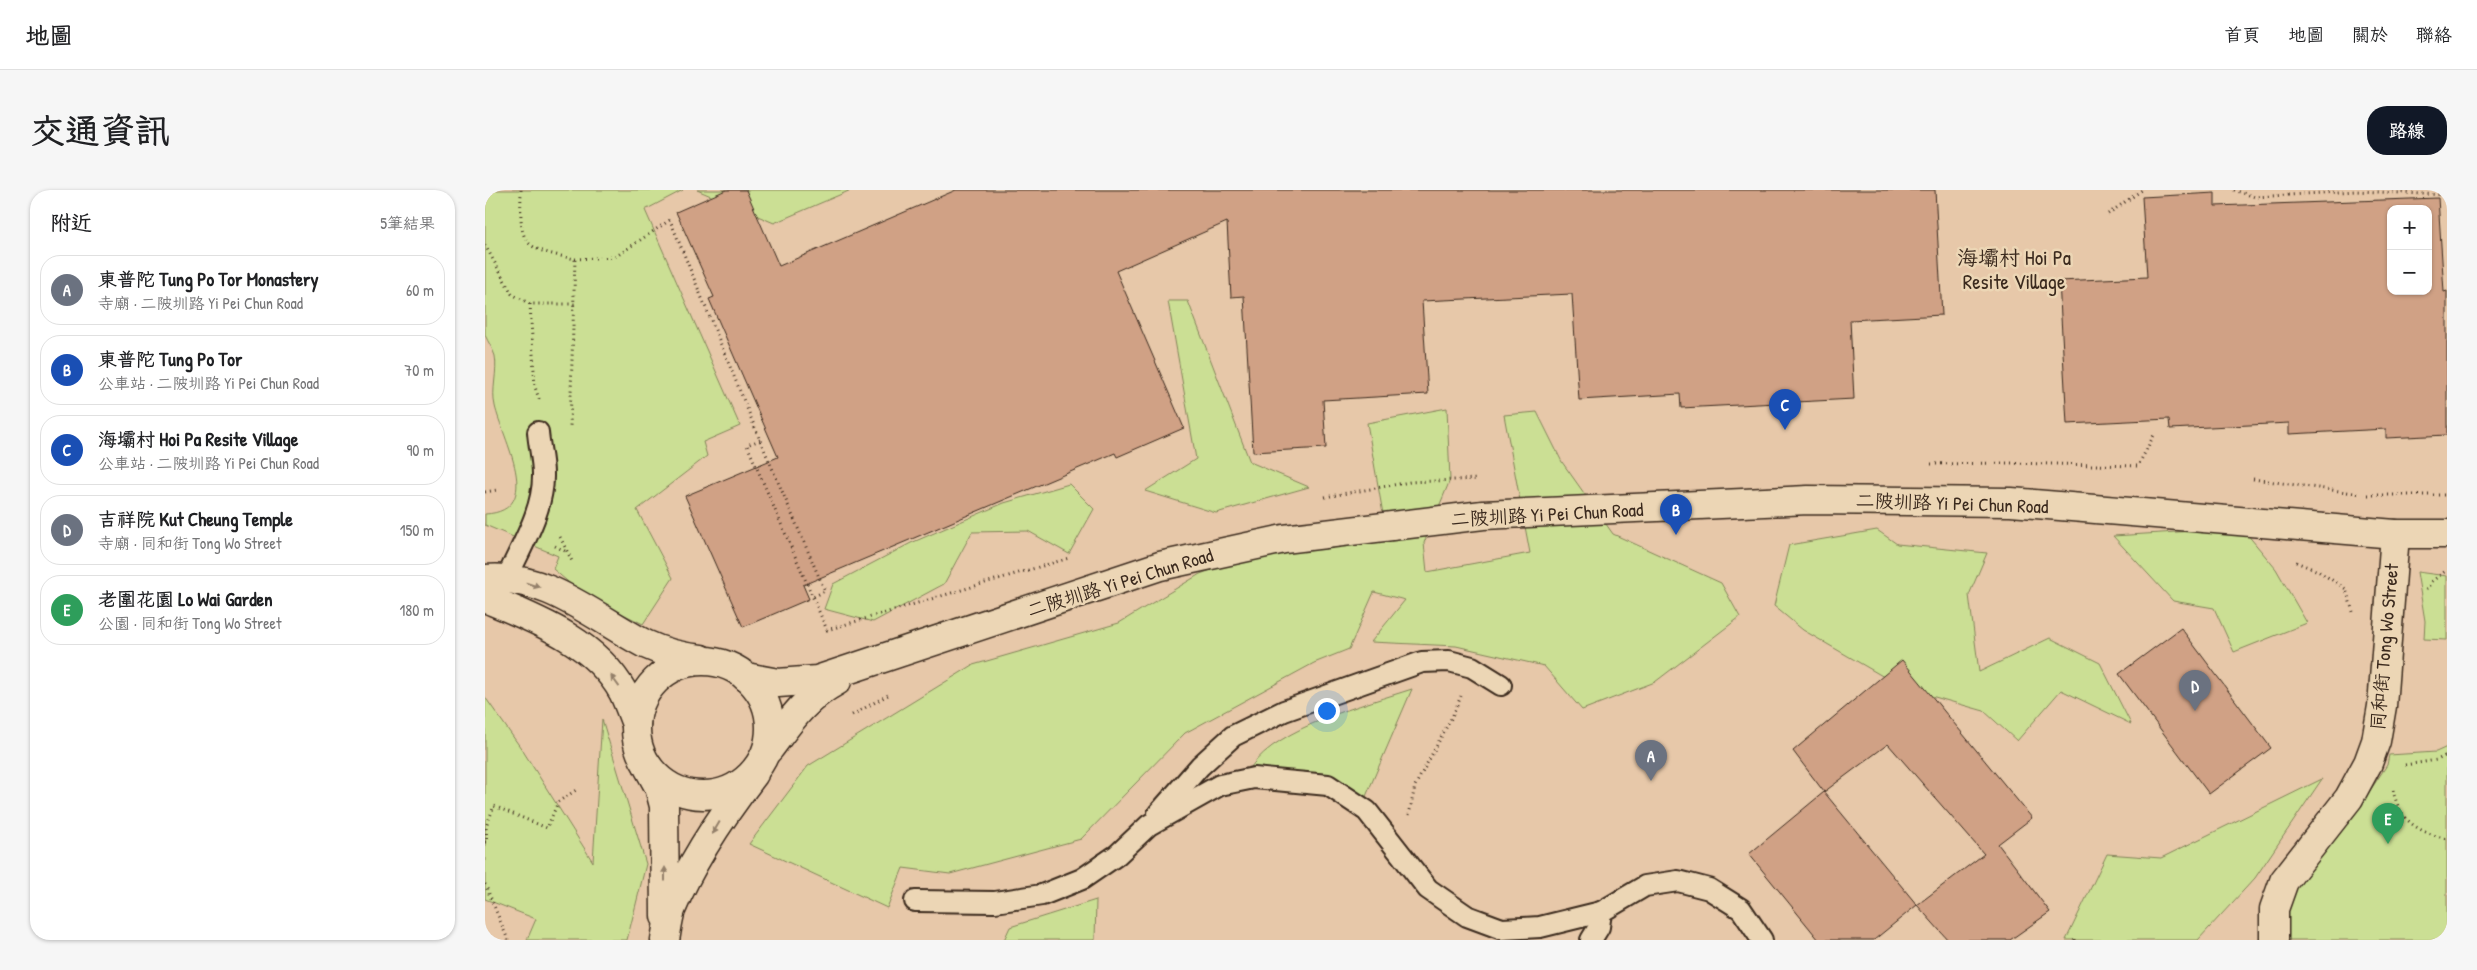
<!DOCTYPE html>
<html lang="zh-TW">
<head>
<meta charset="utf-8">
<style>
	:root { --surface:#fff; --page:#f6f6f6; --text:#202124; --muted:#757577; --line:#e0e0e0; --accent:#111827 }
	body { margin:0; font-family:"Patrick Hand","LXGW WenKai TC",sans-serif; background:var(--page); color:var(--text) }
	.controls { position:absolute; right:15px; top:15px; display:grid; overflow:hidden; border-radius:10px; box-shadow:0 1px 4px #0004 }
	.controls button { width:45px; height:45px; display:grid; place-items:center; padding:0; border:0; border-bottom:1px solid var(--line); background:var(--surface); color:var(--text); font:25px sans-serif }
	.you { position:absolute; left:841px; top:520px; width:18px; height:18px; margin:-12px; border:4px solid #fff; border-radius:50%; background:#1a73e8; box-shadow:0 0 0 8px #1a73e833 }
	.badge { display:grid; place-items:center; width:32px; height:32px; border-radius:50%; background:var(--accent); color:#fff; font-size:16px; font-weight:700 }
	.pin { position:absolute; translate:-50% -41px; filter:drop-shadow(0 1px 2px #0008) }
	.pin::after { content:''; position:absolute; top:26px; width:18px; height:15px; background:inherit; clip-path:polygon(0 0,100% 0,50% 100%) }
	.list { margin:0; padding:0; list-style:none }
	h2 { display:flex; justify-content:space-between; align-items:center; height:65px; margin:0; padding:0 20px; font-size:21px }
	h2 small { font-size:16px; font-weight:400; color:var(--muted) }
	.list li { display:grid; grid-template-columns:32px 1fr auto; gap:15px; align-items:center; box-sizing:border-box; height:70px; margin:0 10px 10px; padding:0 10px; border:1px solid var(--line); border-radius:20px }
	.list b { display:block; font-size:19px; white-space:nowrap }
	.list p { margin:0; font-size:16px; white-space:nowrap; color:var(--muted) }
	.list em { font-size:16px; font-style:normal; color:var(--muted) }
	.map { position:relative; flex:none; width:1962px; height:750px; overflow:hidden; border-radius:20px }
	header { display:flex; align-items:center; gap:30px; box-sizing:border-box; height:70px; padding:0 25px; background:var(--surface); border-bottom:1px solid var(--line) }
	header strong { font-size:24px }
	nav { display:flex; gap:28px; margin-inline-start:auto; font-size:18px }
	.intro { display:flex; align-items:center; justify-content:space-between; box-sizing:border-box; height:120px; padding:0 30px }
	h1 { margin:0; font-size:35px }
	.button { padding:12px 22px; border-radius:20px; background:var(--accent); color:#fff; font-size:18px; font-weight:700 }
	main { display:flex; gap:30px; padding:0 30px }
	aside { flex:1; background:var(--surface); border-radius:20px; box-shadow:0 1px 4px #0004 }
	.map>svg:first-child { display:block }
</style>
</head>
<body>
<header>
<strong>地圖</strong>
<nav><a>首頁</a><a>地圖</a><a>關於</a><a>聯絡</a></nav>
</header>
<div class="intro"><h1>交通資訊</h1><a class="button">路線</a></div>
<main>
<aside>
<h2>附近<small>5筆結果</small></h2>
<ul class="list">
<li><span class="badge" style="background:#6b7280">A</span><div><b>東普陀 Tung Po Tor Monastery</b><p>寺廟 · 二陂圳路 Yi Pei Chun Road</p></div><em>60 m</em></li>
<li><span class="badge" style="background:#1a4fb4">B</span><div><b>東普陀 Tung Po Tor</b><p>公車站 · 二陂圳路 Yi Pei Chun Road</p></div><em>70 m</em></li>
<li><span class="badge" style="background:#1a4fb4">C</span><div><b>海壩村 Hoi Pa Resite Village</b><p>公車站 · 二陂圳路 Yi Pei Chun Road</p></div><em>90 m</em></li>
<li><span class="badge" style="background:#6b7280">D</span><div><b>吉祥院 Kut Cheung Temple</b><p>寺廟 · 同和街 Tong Wo Street</p></div><em>150 m</em></li>
<li><span class="badge" style="background:#2e9e5b">E</span><div><b>老圍花園 Lo Wai Garden</b><p>公園 · 同和街 Tong Wo Street</p></div><em>180 m</em></li>
</ul>
</aside>
<div class="map">
<svg width="1962" height="750" viewBox="0 0 1962 750">
	<rect width="100%" height="100%" fill="#e7c8a9"/>
	<filter id="ink" filterUnits="userSpaceOnUse"><feTurbulence type="fractalNoise" baseFrequency=".02" numOctaves="2"/><feDisplacementMap in="SourceGraphic" scale="10" xChannelSelector="R" yChannelSelector="G"/><feConvolveMatrix kernelMatrix="1 2 1 2 8 2 1 2 1" color-interpolation-filters="sRGB"/></filter>
	<g filter="url(#ink)">
		<g fill="#cbdf94" stroke="#838459">
			<path d="M0,0H198L160,20L255,236L218,252L222,266L152,320L188,388L158,434L96,403L68,379L73,366L0,335V324C61,321 17,248 10,216C6,200 13,182 10,166C8,159 3,152 0,145Z"/>
			<polygon points="212,0 366,0 289,33"/>
			<polygon points="683,111 703,111 765,272 824,297 731,323 660,301 711,269"/>
			<polygon points="962,218 965,290 939,353 942,382 1045,363 1019,225 1052,222 1077,272 1128,344 1236,393 1255,427 1170,492 1097,520 1059,476 971,456 886,452 920,410 889,402 864,459 829,473 700,543 596,649 465,684 418,678 402,718 264,654 323,576 488,475 634,433 715,384 822,346 901,341 882,233"/>
			<polygon points="584,294 609,319 584,364 543,341 487,342 459,394 388,432 339,419 348,394 426,353 519,313"/>
			<polygon points="1757,338 1791,379 1822,433 1749,462 1729,418 1688,411 1628,346"/>
			<polygon points="1392,340 1412,354 1502,363 1484,405 1494,482 1565,448 1615,473 1646,534 1576,500 1532,551 1499,521 1418,498 1318,440 1289,416 1304,355"/>
			<polygon points="1932,382 1962,386 1962,450 1939,449 1940,431"/>
			<path d="M927,499L879,611L841,585L766,577C793,537 881,514 927,499Z"/>
			<polygon points="0,507 38,561 108,672 117,529 161,674 142,750 42,750 51,729 0,709"/>
			<polygon points="1962,557 1962,750 1801,750 1799,717 1808,697 1878,611 1902,575 1904,565 1951,562"/>
			<polygon points="1837,589 1770,688 1713,750 1581,750 1622,664 1676,668"/>
			<polygon points="611,710 610,750 519,750 525,737"/>
		</g>
		<g fill="#d0a185" stroke="#3b2a1e" fill-rule="evenodd">
			<polygon points="241,0 261,0 294,76 471,0 1450,0 1457,125 1365,130 1369,209 1196,218 1195,204 1094,210 1087,104 937,111 943,204 838,210 841,258 768,262 759,106 746,107 742,32 631,81 699,238 632,267 630,263 318,395 324,409 258,437 200,306 293,267 224,109 229,107 191,22"/>
			<path d="M1730,3V16L1953,8L1959,102L1962,101V245L1901,248V239L1804,244V233L1685,239L1684,229L1582,234L1574,91L1662,87L1657,7ZM1906,19H1943V101H1906Z"/>
			<polygon points="1696,438 1786,558 1724,604 1634,484"/>
			<polygon points="1417,470 1547,628 1513,654 1565,722 1525,750 1463,750 1432,715 1499,664 1403,554 1339,602 1308,561"/>
			<polygon points="1339,602 1432,715 1389,750 1334,750 1264,664"/>
		</g>
		<g fill="none" stroke-linecap="round" stroke-linejoin="round">
			<defs>
				<g id="service">
					<path d="M21,390C35,358 59,321 58,284C58,270 54,256 53,242"/>
					<polyline points="673,624 715,576 748,546 799,521 937,472 964,471 987,477 1016,495"/>
					<polyline points="430,711 510,712 557,705 597,689 632,665 664,635 735,595 769,588 843,595 882,621 943,699 982,726 1017,739 1055,737 1116,722 1160,696 1193,691 1224,699 1256,719 1277,750"/>
					<polyline points="1106,750 1114,737 1116,722"/>
				</g>
				<g id="minor">
					<polyline points="163,577 174,597 179,616 180,726"/>
					<path d="M180,750C182,740 183,729 186,720C205,674 239,623 269,584"/>
					<polyline points="1789,750 1789,719 1799,691 1864,608 1883,573 1891,551 1897,516 1910,344"/>
				</g>
				<g id="tertiary">
					<path d="M0,389C61,383 110,428 160,454C177,462 197,467 216,469"/>
					<path d="M0,408C50,429 110,451 138,502C143,512 147,524 151,534"/>
					<circle cx="218" cy="538" r="67"/>
					<polyline points="261,487 293,493 332,490 675,376 799,349 998,325 1323,310 1526,312 1910,344 1962,344"/>
					<path d="M284,559C306,530 319,509 352,491"/>
				</g>
			</defs>
			<use href="#service" stroke="#3b2a1e" stroke-width="24"/>
			<use href="#minor" stroke="#3b2a1e" stroke-width="31"/>
			<use href="#tertiary" stroke="#3b2a1e" stroke-width="31"/>
			<g stroke="#3b2a1e" stroke-width="3" stroke-dasharray="1 4" stroke-linecap="butt">
				<path d="M36,0C35,55 35,58 90,69L85,237"/>
				<polyline points="1749,0 1770,7 1870,1 1962,5"/>
				<polyline points="1623,24 1657,0"/>
				<polyline points="0,55 27,104 45,114 90,114"/>
				<polyline points="90,69 130,67 185,30 275,250 340,401 328,407"/>
				<polyline points="45,114 50,197 55,212"/>
				<polyline points="275,250 262,255 342,440 584,368"/>
				<polyline points="1446,274 1524,273 1653,276 1670,243"/>
				<polyline points="1768,289 1876,304"/>
				<polyline points="0,302 12,300"/>
				<polyline points="1883,305 1962,305"/>
				<polyline points="840,307 925,292 993,289"/>
				<polyline points="75,347 88,373"/>
				<polyline points="70,356 82,362"/>
				<polyline points="1811,372 1833,381 1861,399 1868,422"/>
				<polyline points="1941,400 1947,391 1962,380"/>
				<polyline points="367,525 403,505"/>
				<polyline points="1920,575 1952,570 1962,565"/>
				<path d="M1908,600C1915,632 1932,641 1962,649"/>
				<polyline points="924,625 930,596 969,523 976,506"/>
				<polyline points="0,652 2,652 1,637 9,616 62,638 73,612 91,600"/>
				<polyline points="0,694 23,750"/>
				<polyline points="1590,749 1590,750"/>
			</g>
			<use href="#service" stroke="#ecd6b5" stroke-width="20"/>
			<use href="#minor" stroke="#ecd6b5" stroke-width="28"/>
			<use href="#tertiary" stroke="#ecd6b5" stroke-width="28"/>
		</g>
		<defs><path id="oneway-solid" d="M-6-.8H1V-3.2L6.5 0L1 3.2V.8H-6Z" transform="scale(1.25)"/></defs>
		<g fill="#94806a">
			<use href="#oneway-solid" transform="translate(48 395) rotate(17)"/>
			<use href="#oneway-solid" transform="translate(130 491) rotate(-126)"/>
			<use href="#oneway-solid" transform="translate(231 638) rotate(120)"/>
			<use href="#oneway-solid" transform="translate(180 684) rotate(-90)"/>
		</g>
	</g>
	<g text-anchor="middle" dominant-baseline="central" stroke-width="5" stroke-linejoin="round" paint-order="stroke">
		<g font-size="19" fill="#3b2a1e" stroke="#ecd6b5">
			<text transform="translate(1467 313) rotate(2)">二陂圳路 Yi Pei Chun Road</text>
			<text transform="translate(1062 324) rotate(-3)">二陂圳路 Yi Pei Chun Road</text>
			<text transform="translate(635 392) rotate(-17)">二陂圳路 Yi Pei Chun Road</text>
			<text transform="translate(1899 457) rotate(-85)">同和街 Tong Wo Street</text>
		</g>
		<g font-size="21" fill="#3b2a1e" stroke="#ecd6b5">
			<text x="1529" y="67">海壩村 Hoi Pa<tspan x="1529" dy="24">Resite Village</tspan></text>
		</g>
	</g>
</svg>
<div class="controls">
<button>+</button>
<button>−</button>
</div>
<div class="you"></div>
<div class="pin badge" style="left:1166px;top:591px;background:#6b7280">A</div>
<div class="pin badge" style="left:1191px;top:345px;background:#1a4fb4">B</div>
<div class="pin badge" style="left:1300px;top:240px;background:#1a4fb4">C</div>
<div class="pin badge" style="left:1710px;top:521px;background:#6b7280">D</div>
<div class="pin badge" style="left:1903px;top:654px;background:#2e9e5b">E</div>
</div>
</main>
</body>
</html>
